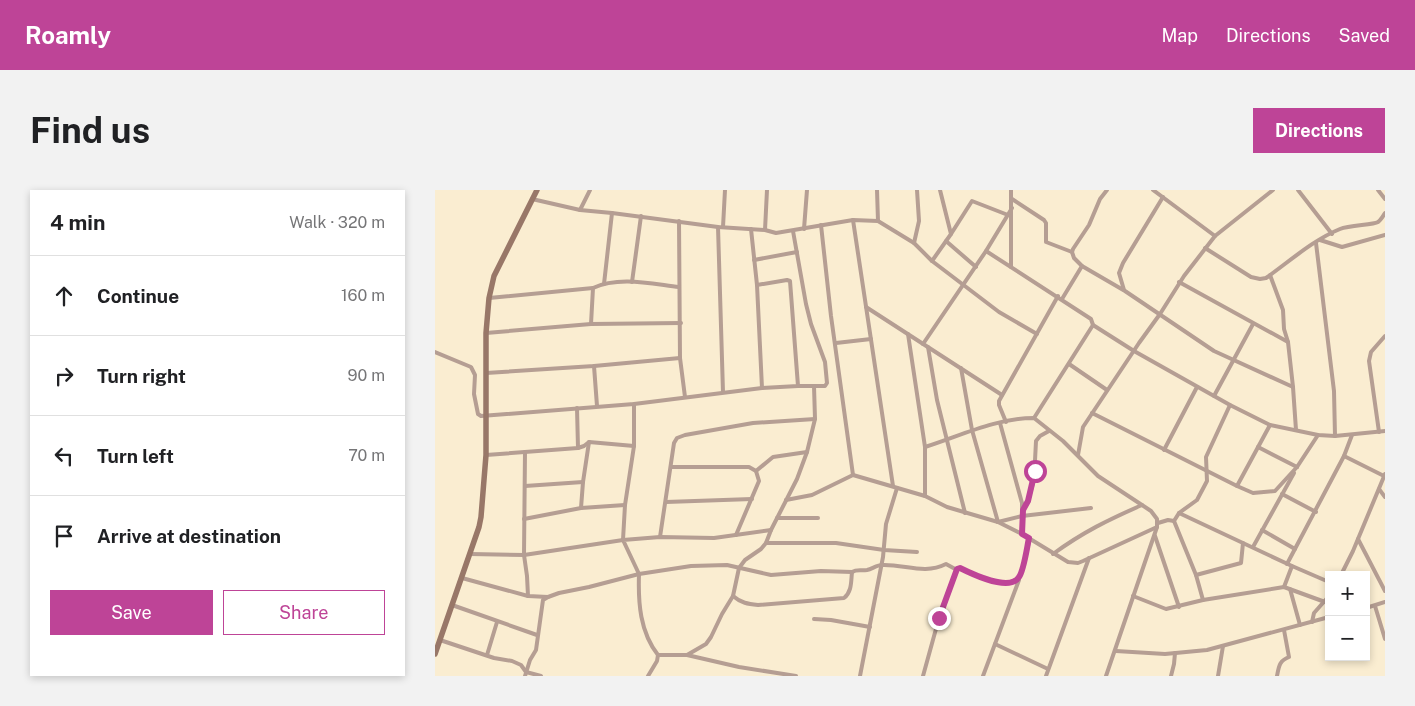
<!DOCTYPE html>
<html lang="en">
<head>
<meta charset="utf-8">
<style>
	:root { --surface:#fff; --page:#f2f2f2; --text:#202124; --muted:#757577; --line:#e0e0e0; --accent:#be4497 }
	body { margin:0; font-family:"Public Sans",sans-serif; background:var(--page); color:var(--text) }
	.controls { position:absolute; right:15px; bottom:15px; display:grid; overflow:hidden; border-radius:0px; box-shadow:0 2px 8px #0003 }
	.controls button { width:45px; height:45px; display:grid; place-items:center; padding:0; border:0; border-bottom:1px solid var(--line); background:var(--surface); color:var(--text); font:25px sans-serif }
	.stop { position:absolute; width:15px; height:15px; margin:-11px; border:4px solid #be4497; border-radius:50%; background:#fff }
	.stop.end { background:#be4497; border-color:#fff; box-shadow:0 1px 5px #0008 }
	.list { margin:0; padding:0; list-style:none }
	h2 { display:flex; justify-content:space-between; align-items:center; height:65px; margin:0; padding:0 20px; font-size:21px }
	h2 small { font-size:16px; font-weight:400; color:var(--muted) }
	.list li { display:grid; grid-template-columns:32px 1fr auto; gap:15px; align-items:center; box-sizing:border-box; height:80px; padding:0 20px; border-top:1px solid var(--line) }
	.list b { display:block; font-size:19px; white-space:nowrap }
	.list em { font-size:16px; font-style:normal; color:var(--muted) }
	.actions { display:flex; gap:10px; padding:15px 20px }
	.actions a { flex:1; padding:11px 0; border:1px solid var(--accent); border-radius:0px; text-align:center; font-size:18px; color:var(--accent) }
	.actions .main { background:var(--accent); color:#fff }
	.icon { flex:none; width:28px; height:28px; fill:none; stroke:currentColor; stroke-width:2; stroke-linecap:round; stroke-linejoin:round }
	.map { position:relative; flex:none; width:950px; height:486px; overflow:hidden; border-radius:0px }
	header { display:flex; align-items:center; gap:30px; box-sizing:border-box; height:70px; padding:0 25px; background:var(--accent); color:#fff }
	header strong { font-size:24px }
	nav { display:flex; gap:28px; margin-inline-start:auto; font-size:18px }
	.intro { display:flex; align-items:center; justify-content:space-between; box-sizing:border-box; height:120px; padding:0 30px }
	h1 { margin:0; font-size:35px }
	.button { padding:12px 22px; border-radius:0px; background:var(--accent); color:#fff; font-size:18px; font-weight:700 }
	main { display:flex; gap:30px; padding:0 30px }
	aside { flex:1; background:var(--surface); border-radius:0px; box-shadow:0 2px 8px #0003 }
	.map>svg:first-child { display:block }
</style>
</head>
<body>
<header>
<strong>Roamly</strong>
<nav><a>Map</a><a>Directions</a><a>Saved</a></nav>
</header>
<div class="intro"><h1>Find us</h1><a class="button">Directions</a></div>
<main>
<aside>
<h2>4 min<small>Walk · 320 m</small></h2>
<ul class="list">
<li><svg class="icon" aria-label="ahead" viewBox="0 0 24 24"><path d="M12 20V5M6 11l6-6 6 6"/></svg><div><b>Continue</b></div><em>160 m</em></li>
<li><svg class="icon" aria-label="right" viewBox="0 0 24 24"><path d="M7 20v-9h11M14 6l5 5-5 5"/></svg><div><b>Turn right</b></div><em>90 m</em></li>
<li><svg class="icon" aria-label="left" viewBox="0 0 24 24"><path d="M17 20v-9H6M10 6l-5 5 5 5"/></svg><div><b>Turn left</b></div><em>70 m</em></li>
<li><svg class="icon" aria-label="arrive" viewBox="0 0 24 24"><path d="M6 21V4h12l-3 4 3 4H6"/></svg><div><b>Arrive at destination</b></div></li>
</ul>
<div class="actions"><a class="main">Save</a><a>Share</a></div>
</aside>
<div class="map">
<svg width="950" height="486" viewBox="0 0 950 486">
	<rect width="100%" height="100%" fill="#faedd1"/>
	<g fill="none" stroke-linecap="round" stroke-linejoin="round">
		<g stroke="#b59e93" stroke-width="4">
			<polyline points="442,0 443,31"/>
			<polyline points="672,0 665,9 654,35 638,59 637,62 639,68 647,76 690,101 779,161 858,197"/>
			<polyline points="718,0 780,46"/>
			<polyline points="863,0 897,44"/>
			<polyline points="943,0 950,9"/>
			<polyline points="97,9 145,20 177,23 283,37 330,40 341,43 418,30 443,31 479,53 497,71 564,122 602,144"/>
			<polyline points="577,9 609,30 611,33 611,52 637,62"/>
			<polyline points="145,20 155,0"/>
			<polyline points="418,30 458,296"/>
			<polyline points="244,31 245,168 250,207"/>
			<polyline points="386,35 396,126 418,285"/>
			<polyline points="283,37 288,202"/>
			<polyline points="288,37 290,0"/>
			<polyline points="316,39 322,95 327,198"/>
			<polyline points="369,39 372,0"/>
			<polyline points="330,40 332,0"/>
			<polyline points="358,41 371,114 376,134 390,172 392,193 390,196 363,196"/>
			<polyline points="516,44 537,11 573,25"/>
			<polyline points="885,50 907,57 950,45"/>
			<polyline points="511,51 541,77"/>
			<polyline points="479,53 484,31 482,0"/>
			<polyline points="881,53 899,201 900,246"/>
			<path d="M770,58L816,87L825,89L831,88C855,71 878,50 905,39C915,35 938,35 943,32C946,30 948,26 950,23"/>
			<polyline points="551,61 656,129 658,135 699,161 795,215 835,235 883,245 900,246 950,241"/>
			<polyline points="319,70 362,62"/>
			<polyline points="497,71 516,44 505,0"/>
			<polyline points="576,77 576,0"/>
			<polyline points="835,85 848,120 849,139 853,152 858,197 861,240"/>
			<polyline points="197,92 206,26"/>
			<polyline points="744,92 853,152"/>
			<polyline points="169,94 177,23"/>
			<polyline points="689,100 684,83 688,73 728,7"/>
			<polyline points="54,108 158,98"/>
			<polyline points="627,109 647,76"/>
			<polyline points="431,117 567,205"/>
			<path d="M156,134L158,98C184,86 217,94 244,97"/>
			<polyline points="51,143 156,134 246,133"/>
			<polyline points="473,144 490,257 490,306"/>
			<polyline points="401,153 436,149"/>
			<polyline points="488,154 551,61 577,18"/>
			<polyline points="493,157 502,210 530,323"/>
			<polyline points="0,162 36,177 40,185 39,204 43,224 46,226 199,214 327,198 363,196 355,91 352,90 322,95"/>
			<polyline points="634,174 672,200"/>
			<polyline points="159,176 162,216"/>
			<polyline points="526,178 537,240 563,332"/>
			<polyline points="51,183 159,176 245,168"/>
			<polyline points="779,206 818,134"/>
			<polyline points="142,218 143,258"/>
			<polyline points="657,223 802,296 818,303 840,301 862,277"/>
			<polyline points="599,228 658,135"/>
			<polyline points="571,232 564,215 564,211 623,106"/>
			<polyline points="565,233 587,313 587,344"/>
			<polyline points="944,242 934,171 936,162 950,146"/>
			<path d="M490,257C525,246 561,228 599,228L628,251L663,286L716,321L722,329V337L671,486"/>
			<polyline points="823,257 862,277"/>
			<polyline points="729,260 762,197"/>
			<polyline points="90,262 89,365 92,386 93,406"/>
			<polyline points="51,265 143,258 149,256 154,252 199,256"/>
			<polyline points="643,265 648,237 704,153 725,124 749,86 780,46 838,0"/>
			<polyline points="909,266 949,286"/>
			<polyline points="236,277 314,277 321,281 324,291 301,345"/>
			<polyline points="862,277 883,245"/>
			<polyline points="321,281 338,267 372,262"/>
			<polyline points="90,296 148,292"/>
			<polyline points="802,296 835,235"/>
			<polyline points="944,299 950,307"/>
			<polyline points="847,304 881,322"/>
			<polyline points="351,310 377,305 418,285 490,306 512,317 563,332 587,344 633,372 643,373 648,371 722,337"/>
			<polyline points="231,312 317,309"/>
			<polyline points="146,318 148,292 154,252"/>
			<polyline points="588,320 593,311 599,290 601,251 605,246 614,241"/>
			<polyline points="744,323 857,376 894,392"/>
			<polyline points="342,328 383,328"/>
			<polyline points="89,329 146,318 190,315"/>
			<polyline points="563,332 587,326 656,318"/>
			<polyline points="723,333 733,330 739,331"/>
			<polyline points="827,340 860,359"/>
			<polyline points="720,346 744,417"/>
			<polyline points="225,347 239,253 242,248 250,245 318,233 380,229"/>
			<polyline points="923,349 950,401"/>
			<polyline points="331,353 401,353 449,360 482,362"/>
			<polyline points="818,357 859,283"/>
			<polyline points="35,364 89,365 188,350 190,315 199,256 199,214"/>
			<path d="M618,364C648,342 673,330 707,315"/>
			<polyline points="852,374 909,266 917,245"/>
			<polyline points="761,385 806,373 808,353"/>
			<polyline points="906,385 918,361 950,284"/>
			<polyline points="27,388 93,406 113,407 124,403 154,397 204,384 188,350 225,347 279,348 336,340"/>
			<polyline points="849,397 857,376"/>
			<polyline points="855,399 865,435"/>
			<path d="M298,406C306,413 313,414 323,415L409,408C417,402 416,391 417,382"/>
			<polyline points="698,406 731,419 768,410 849,397 890,412"/>
			<polyline points="768,410 761,385 739,331 744,323 762,310 772,291 771,267 795,215"/>
			<polyline points="17,415 102,445"/>
			<polyline points="940,416 950,449"/>
			<polyline points="931,418 950,412"/>
			<polyline points="379,429 396,430 435,437"/>
			<polyline points="877,432 879,423 894,406"/>
			<polyline points="5,450 59,468 77,471 86,475 91,482 106,486"/>
			<polyline points="560,454 613,479"/>
			<polyline points="681,461 730,464 772,460 894,427"/>
			<polyline points="52,465 62,432"/>
			<polyline points="252,465 271,454 276,447 287,424 298,406 304,378 310,370 326,359 331,353 336,340 362,289 372,262 380,229 379,196"/>
			<polyline points="90,486 95,470 101,460 108,410 113,407"/>
			<polyline points="213,486 222,471 223,465"/>
			<path d="M361,486L304,477L252,465H223C205,442 203,413 204,384L256,376L292,375L336,385L386,381L417,382C422,379 426,381 432,380C437,379 442,375 447,375C470,374 489,385 511,374L522,380"/>
			<polyline points="425,486 448,367 451,334 462,298"/>
			<path d="M488,486L504,428L522,379L525,378C537,384 575,403 584,387C589,380 592,358 595,348"/>
			<polyline points="548,486 584,390"/>
			<polyline points="611,486 654,368"/>
			<polyline points="736,486 739,474 740,463"/>
			<polyline points="783,486 788,456"/>
			<path d="M842,486C844,476 844,471 854,467L849,440"/>
		</g>
		<polyline stroke="#987768" stroke-width="5.5" points="0,464 44,337 46,327 51,265 51,143 54,108 59,86 102,0"/>
	</g>
	<g fill="none" stroke-linecap="round" stroke-linejoin="round">
		<path stroke="#be4497" stroke-width="6" d="M504,428L522,379L525,378C537,384 575,402 584,387C589,380 592,357 594,348L587,344L588,320L593,311L600,281"/>
	</g>
</svg>
<div class="controls">
<button>+</button>
<button>−</button>
</div>
<div class="stop" style="left:600px;top:281px"></div>
<div class="stop end" style="left:504px;top:428px"></div>
</div>
</main>
</body>
</html>
